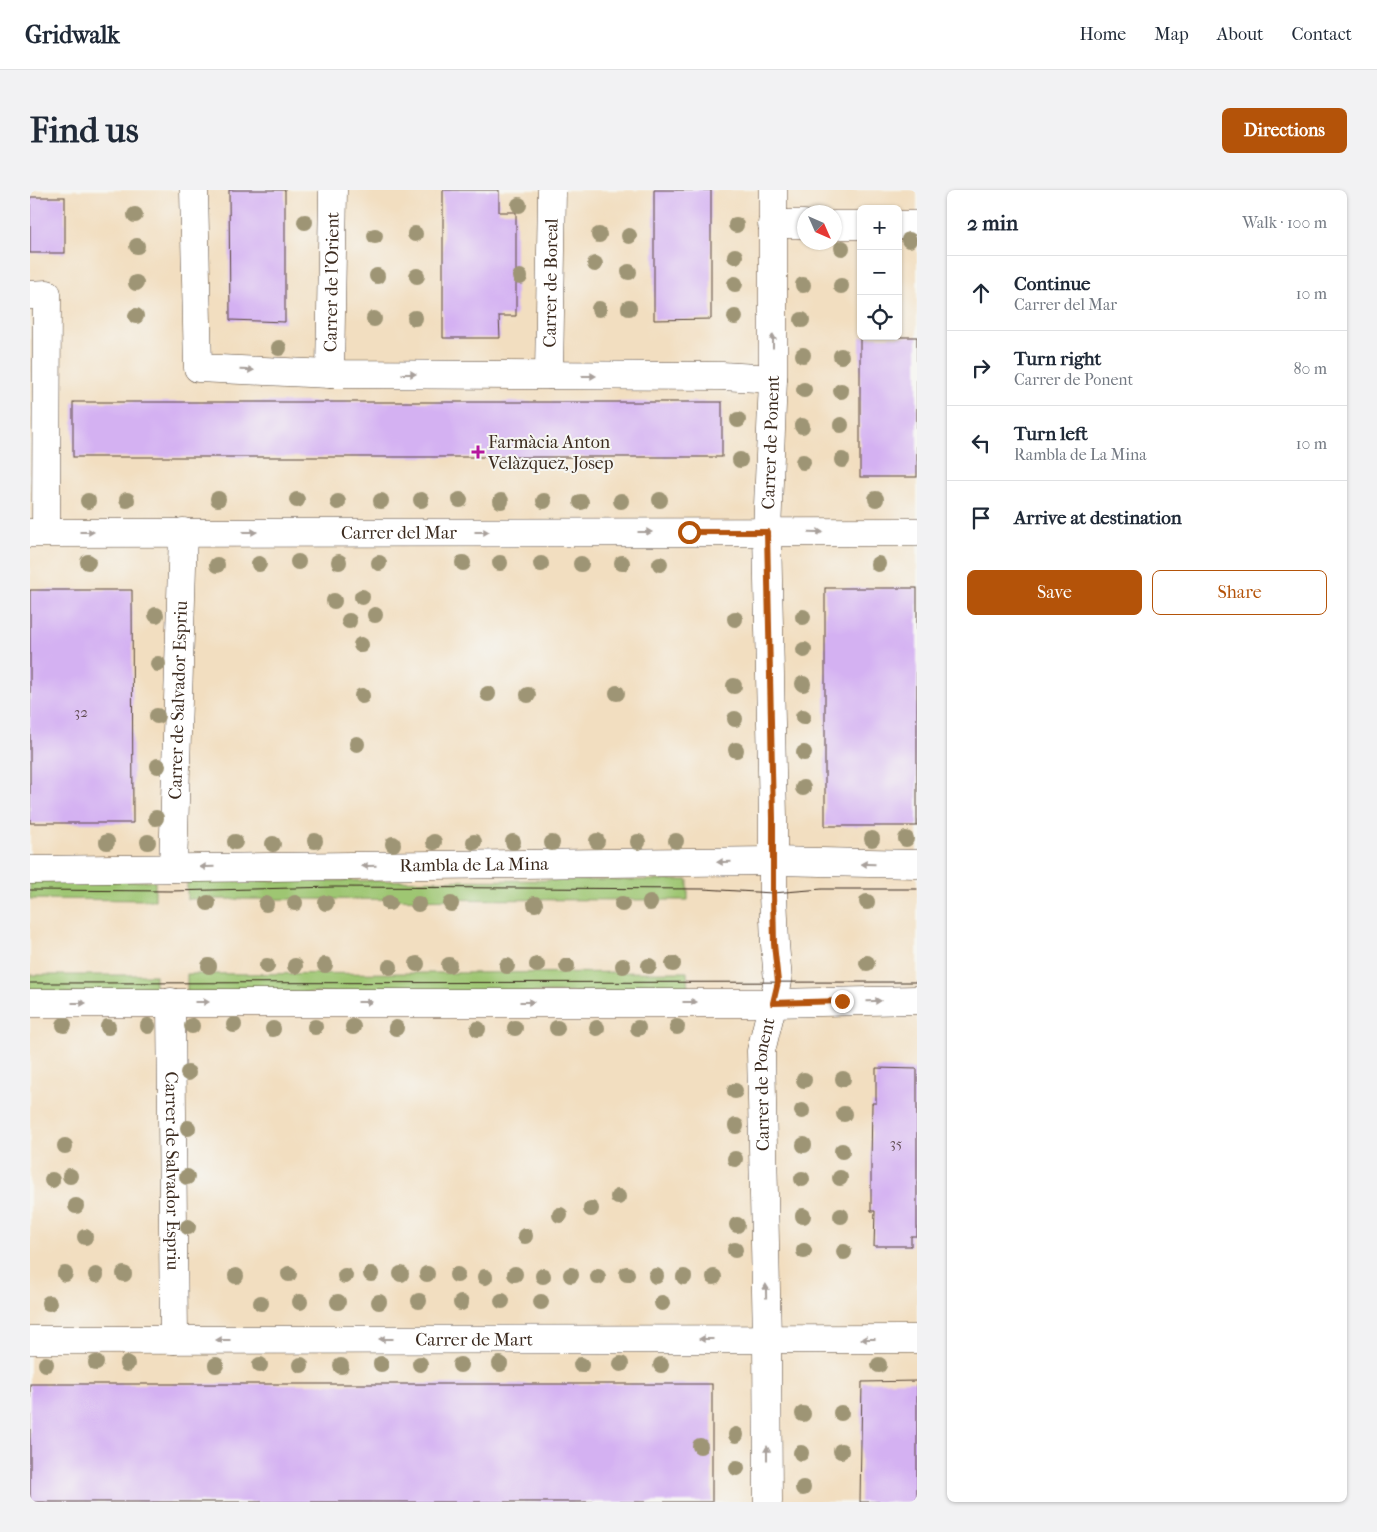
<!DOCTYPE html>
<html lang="en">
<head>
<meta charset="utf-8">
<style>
	:root { --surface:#fff; --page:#f2f2f3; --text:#1f2937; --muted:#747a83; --line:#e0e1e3; --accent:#b45309 }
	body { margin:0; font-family:"IM FELL French Canon",serif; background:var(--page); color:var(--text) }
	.controls { position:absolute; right:15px; top:15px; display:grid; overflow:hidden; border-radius:8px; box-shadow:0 1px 4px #0004 }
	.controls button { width:45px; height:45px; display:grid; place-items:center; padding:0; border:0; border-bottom:1px solid var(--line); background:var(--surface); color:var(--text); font:25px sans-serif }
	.compass { position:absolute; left:767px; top:15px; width:45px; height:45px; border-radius:50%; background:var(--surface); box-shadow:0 1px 4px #0004; rotate:135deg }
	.stop { position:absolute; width:15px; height:15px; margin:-11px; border:4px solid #b45309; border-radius:50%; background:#fff }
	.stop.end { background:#b45309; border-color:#fff; box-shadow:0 1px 5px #0008 }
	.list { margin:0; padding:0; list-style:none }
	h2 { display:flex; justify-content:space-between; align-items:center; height:65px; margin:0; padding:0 20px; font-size:21px }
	h2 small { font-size:16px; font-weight:400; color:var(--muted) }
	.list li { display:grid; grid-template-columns:32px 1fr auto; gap:15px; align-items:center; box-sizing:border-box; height:75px; padding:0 20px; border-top:1px solid var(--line) }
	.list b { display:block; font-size:19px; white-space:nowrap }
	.list p { margin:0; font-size:16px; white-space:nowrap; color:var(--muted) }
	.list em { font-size:16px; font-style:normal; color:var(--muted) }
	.actions { display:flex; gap:10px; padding:15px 20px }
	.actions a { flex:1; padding:11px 0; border:1px solid var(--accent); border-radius:8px; text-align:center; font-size:18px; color:var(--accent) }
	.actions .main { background:var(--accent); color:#fff }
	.icon { flex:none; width:28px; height:28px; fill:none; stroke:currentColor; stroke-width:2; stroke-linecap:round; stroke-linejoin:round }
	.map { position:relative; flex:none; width:887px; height:1312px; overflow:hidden; border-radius:8px }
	header { display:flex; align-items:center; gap:30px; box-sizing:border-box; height:70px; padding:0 25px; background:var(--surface); border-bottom:1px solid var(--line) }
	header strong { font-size:24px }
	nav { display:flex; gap:28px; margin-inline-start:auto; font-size:18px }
	.intro { display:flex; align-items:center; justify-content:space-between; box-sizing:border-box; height:120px; padding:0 30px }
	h1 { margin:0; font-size:35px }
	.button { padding:12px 22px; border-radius:8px; background:var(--accent); color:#fff; font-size:18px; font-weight:700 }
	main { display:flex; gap:30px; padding:0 30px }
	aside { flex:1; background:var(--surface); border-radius:8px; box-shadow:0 1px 4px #0004 }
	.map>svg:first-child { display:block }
</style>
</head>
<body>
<header>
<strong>Gridwalk</strong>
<nav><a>Home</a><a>Map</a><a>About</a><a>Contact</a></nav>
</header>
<div class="intro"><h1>Find us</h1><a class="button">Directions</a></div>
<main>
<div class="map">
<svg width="887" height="1312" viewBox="0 0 887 1312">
	<rect width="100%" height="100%" fill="#f6f6f2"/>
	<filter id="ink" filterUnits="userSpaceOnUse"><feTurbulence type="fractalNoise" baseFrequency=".02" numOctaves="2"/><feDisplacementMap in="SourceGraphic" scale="10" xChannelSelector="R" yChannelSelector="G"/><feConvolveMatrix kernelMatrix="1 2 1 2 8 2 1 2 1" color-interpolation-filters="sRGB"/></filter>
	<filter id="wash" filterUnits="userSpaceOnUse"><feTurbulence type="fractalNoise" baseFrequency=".0096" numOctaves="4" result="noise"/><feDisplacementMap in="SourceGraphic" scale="20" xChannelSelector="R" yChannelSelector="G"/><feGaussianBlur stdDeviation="1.12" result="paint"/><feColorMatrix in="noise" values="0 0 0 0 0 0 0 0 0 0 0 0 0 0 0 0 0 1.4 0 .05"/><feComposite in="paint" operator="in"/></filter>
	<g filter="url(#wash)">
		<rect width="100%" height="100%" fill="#f2dec0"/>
		<g fill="#9ec672" stroke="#6c7848">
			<polygon points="658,690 658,710 157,709 157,691"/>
			<polygon points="0,691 125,691 125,710 0,709"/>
			<polygon points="657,782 658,802 157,803 157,784"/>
			<rect x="0" y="785" width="125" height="19"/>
		</g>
		<g id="blocks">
			<g fill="#d4b1f2">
				<polygon points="199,0 255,0 255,132 200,130"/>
				<polygon points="413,0 469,0 469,22 486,22 486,126 469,126 470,148 413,148"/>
				<polygon points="624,0 681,0 681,129 624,130"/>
				<rect x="0" y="7" width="35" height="56"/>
				<rect x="830" y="147" width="57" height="140"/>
				<rect x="43" y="212" width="649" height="55"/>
				<rect x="795" y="398" width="92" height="238"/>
				<polygon points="0,400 102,400 103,633 0,633"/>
				<polygon points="846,878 887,879 887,1046 881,1046 881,1056 844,1056 845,1021 841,1021 841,973 842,913 846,913"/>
				<polygon points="887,1191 887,1312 830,1312 832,1192"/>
				<rect x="0" y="1194" width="682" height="118"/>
			</g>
		</g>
	</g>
	<g filter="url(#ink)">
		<use href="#blocks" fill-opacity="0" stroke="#564536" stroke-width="1"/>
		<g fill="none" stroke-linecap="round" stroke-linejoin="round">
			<defs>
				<g id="pedestrian">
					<polyline points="742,34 774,34"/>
					<polyline points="804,35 831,35"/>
					<polyline points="868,35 887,35"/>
					<polyline points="0,105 17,104 16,342"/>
					<path id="s1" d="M143,678L153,342"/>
					<path id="s2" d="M141,812L144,1150"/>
				</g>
				<g id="minor">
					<polyline points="164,0 168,178 300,184 692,186 743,189"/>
					<path id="s3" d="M300,184L303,0"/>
					<path id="s4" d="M519,185L522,0"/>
					<path id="s5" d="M0,343L887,342"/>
					<path id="s6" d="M0,1150L887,1149"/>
					<path id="s7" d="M738,1312L737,1149L731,861L748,791L745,754L743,703V628L737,342L743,189V0"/>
				</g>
				<g id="tertiary">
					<path id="s8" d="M0,680L743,671L887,674"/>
					<polyline points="0,813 743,813 887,810"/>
				</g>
			</defs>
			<use href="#pedestrian" stroke="#564536" stroke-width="29"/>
			<use href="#minor" stroke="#564536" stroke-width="29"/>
			<use href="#tertiary" stroke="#564536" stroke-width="29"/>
			<use href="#pedestrian" stroke="#fff" stroke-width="28"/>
			<use href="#minor" stroke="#fff" stroke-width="28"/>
			<use href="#tertiary" stroke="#fff" stroke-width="28"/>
			<g stroke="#3b2a1e" stroke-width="1">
				<polyline points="0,700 141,701 304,697 673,699 743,703 792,699 887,699"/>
				<polyline points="0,793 887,792"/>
			</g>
		</g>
		<g fill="#9e9575">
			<circle cx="489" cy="15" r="8"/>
			<circle cx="105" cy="25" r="8"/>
			<circle cx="275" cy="32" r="8"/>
			<circle cx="706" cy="35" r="8"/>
			<circle cx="385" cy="44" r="8"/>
			<circle cx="569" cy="45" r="8"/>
			<circle cx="345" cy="46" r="8"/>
			<circle cx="599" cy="46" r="8"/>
			<circle cx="879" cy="50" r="8"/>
			<circle cx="107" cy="56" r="8"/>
			<circle cx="812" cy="58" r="8"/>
			<circle cx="705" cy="66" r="8"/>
			<circle cx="565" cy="74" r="8"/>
			<circle cx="599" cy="82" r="8"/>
			<circle cx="347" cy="86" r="8"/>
			<circle cx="387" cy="86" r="8"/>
			<circle cx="490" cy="87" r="8"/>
			<circle cx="106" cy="93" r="8"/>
			<circle cx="705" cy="94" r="8"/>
			<circle cx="773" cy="95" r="8"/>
			<circle cx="811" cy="96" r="8"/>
			<circle cx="599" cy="118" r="8"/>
			<circle cx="569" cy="119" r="8"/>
			<circle cx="106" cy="126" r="8"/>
			<circle cx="705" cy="127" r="8"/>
			<circle cx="385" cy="128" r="8"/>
			<circle cx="344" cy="129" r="8"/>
			<circle cx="772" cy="130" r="8"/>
			<circle cx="249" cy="158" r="8"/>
			<circle cx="773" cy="165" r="8"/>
			<circle cx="811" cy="166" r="8"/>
			<circle cx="774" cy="200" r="8"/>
			<circle cx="811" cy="201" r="8"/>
			<circle cx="708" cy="230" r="8"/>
			<circle cx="811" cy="235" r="8"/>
			<circle cx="772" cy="236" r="8"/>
			<circle cx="710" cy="270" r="8"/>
			<circle cx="812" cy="270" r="8"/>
			<circle cx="773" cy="272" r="8"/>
			<circle cx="188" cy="309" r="8"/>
			<circle cx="846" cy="309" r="8"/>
			<circle cx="97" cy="310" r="8"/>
			<circle cx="267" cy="310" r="8"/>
			<circle cx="391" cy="310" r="8"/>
			<circle cx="430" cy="310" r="8"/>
			<circle cx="630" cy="310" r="8"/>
			<circle cx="58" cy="311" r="8"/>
			<circle cx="351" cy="311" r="8"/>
			<circle cx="471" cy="311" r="8"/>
			<circle cx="514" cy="311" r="8"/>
			<circle cx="591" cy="311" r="8"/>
			<circle cx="308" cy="312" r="8"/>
			<circle cx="551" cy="312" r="8"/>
			<circle cx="58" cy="372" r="8"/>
			<circle cx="268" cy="372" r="8"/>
			<circle cx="309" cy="372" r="8"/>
			<circle cx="349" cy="373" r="8"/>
			<circle cx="433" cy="373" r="8"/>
			<circle cx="470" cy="373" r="8"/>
			<circle cx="592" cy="373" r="8"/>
			<circle cx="229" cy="374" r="8"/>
			<circle cx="511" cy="374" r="8"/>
			<circle cx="551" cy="374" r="8"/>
			<circle cx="630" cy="374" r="8"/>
			<circle cx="848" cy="374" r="8"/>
			<circle cx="187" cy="375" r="8"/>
			<circle cx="332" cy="407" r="8"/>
			<circle cx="304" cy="411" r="8"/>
			<circle cx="126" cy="425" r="8"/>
			<circle cx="345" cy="425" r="8"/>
			<circle cx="773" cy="427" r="8"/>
			<circle cx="705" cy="429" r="8"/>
			<circle cx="319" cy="431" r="8"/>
			<circle cx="331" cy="455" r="8"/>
			<circle cx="774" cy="460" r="8"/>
			<circle cx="128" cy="474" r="8"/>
			<circle cx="773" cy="494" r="8"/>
			<circle cx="704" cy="496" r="8"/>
			<circle cx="587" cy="503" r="8"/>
			<circle cx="458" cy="504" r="8"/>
			<circle cx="498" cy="505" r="8"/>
			<circle cx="332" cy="506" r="8"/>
			<circle cx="127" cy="526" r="8"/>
			<circle cx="773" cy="527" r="8"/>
			<circle cx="705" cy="529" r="8"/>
			<circle cx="327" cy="554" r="8"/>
			<circle cx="706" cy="560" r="8"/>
			<circle cx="774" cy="563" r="8"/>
			<circle cx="128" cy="576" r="8"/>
			<circle cx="773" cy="598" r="8"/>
			<circle cx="126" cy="628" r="8"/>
			<circle cx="842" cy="649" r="8"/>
			<circle cx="876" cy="649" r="8"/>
			<circle cx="285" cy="651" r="8"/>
			<circle cx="567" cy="651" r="8"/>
			<circle cx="646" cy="651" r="8"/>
			<circle cx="77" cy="652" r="8"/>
			<circle cx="118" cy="652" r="8"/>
			<circle cx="205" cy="652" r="8"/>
			<circle cx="404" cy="652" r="8"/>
			<circle cx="444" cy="652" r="8"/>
			<circle cx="483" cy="652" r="8"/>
			<circle cx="608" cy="652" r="8"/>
			<circle cx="522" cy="653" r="8"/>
			<circle cx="243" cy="654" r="8"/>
			<circle cx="363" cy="654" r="8"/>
			<circle cx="837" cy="712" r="8"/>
			<circle cx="178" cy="713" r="8"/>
			<circle cx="265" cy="713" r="8"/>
			<circle cx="296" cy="713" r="8"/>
			<circle cx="359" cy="713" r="8"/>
			<circle cx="620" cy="713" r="8"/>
			<circle cx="236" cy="714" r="8"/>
			<circle cx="388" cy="714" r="8"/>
			<circle cx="421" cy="714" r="8"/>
			<circle cx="505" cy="714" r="8"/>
			<circle cx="592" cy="714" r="8"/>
			<circle cx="837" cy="773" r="8"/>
			<circle cx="387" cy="774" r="8"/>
			<circle cx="643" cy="774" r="8"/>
			<circle cx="295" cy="775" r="8"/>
			<circle cx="419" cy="775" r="8"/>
			<circle cx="507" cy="775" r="8"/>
			<circle cx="179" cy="776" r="8"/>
			<circle cx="237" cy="776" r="8"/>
			<circle cx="265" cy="776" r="8"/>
			<circle cx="477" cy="776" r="8"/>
			<circle cx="537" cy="776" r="8"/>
			<circle cx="593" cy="776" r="8"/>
			<circle cx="619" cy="776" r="8"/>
			<circle cx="360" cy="777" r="8"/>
			<circle cx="34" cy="835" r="8"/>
			<circle cx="204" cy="835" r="8"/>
			<circle cx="118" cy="836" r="8"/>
			<circle cx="162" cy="836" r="8"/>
			<circle cx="78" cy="837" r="8"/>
			<circle cx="285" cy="837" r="8"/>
			<circle cx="323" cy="837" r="8"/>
			<circle cx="647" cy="837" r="8"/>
			<circle cx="366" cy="838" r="8"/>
			<circle cx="485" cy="838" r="8"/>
			<circle cx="527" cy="838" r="8"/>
			<circle cx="567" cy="838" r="8"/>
			<circle cx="608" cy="838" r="8"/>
			<circle cx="243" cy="839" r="8"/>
			<circle cx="448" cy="839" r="8"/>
			<circle cx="158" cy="883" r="8"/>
			<circle cx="813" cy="889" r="8"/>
			<circle cx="774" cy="890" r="8"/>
			<circle cx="705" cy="901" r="8"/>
			<circle cx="772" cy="921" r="8"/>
			<circle cx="814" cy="924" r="8"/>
			<circle cx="706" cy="936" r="8"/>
			<circle cx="158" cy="938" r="8"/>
			<circle cx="774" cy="955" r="8"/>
			<circle cx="35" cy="956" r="8"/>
			<circle cx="812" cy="961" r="8"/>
			<circle cx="705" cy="969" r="8"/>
			<circle cx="40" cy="986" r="8"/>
			<circle cx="157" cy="987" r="8"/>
			<circle cx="810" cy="988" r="8"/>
			<circle cx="772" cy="989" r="8"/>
			<circle cx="22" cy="990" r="8"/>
			<circle cx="588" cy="1007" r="8"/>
			<circle cx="46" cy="1016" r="8"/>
			<circle cx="561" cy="1019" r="8"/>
			<circle cx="530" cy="1025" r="8"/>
			<circle cx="773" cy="1026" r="8"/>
			<circle cx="811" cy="1026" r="8"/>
			<circle cx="707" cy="1035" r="8"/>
			<circle cx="158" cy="1037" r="8"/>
			<circle cx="495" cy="1046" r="8"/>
			<circle cx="55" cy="1047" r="8"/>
			<circle cx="705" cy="1060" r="8"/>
			<circle cx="774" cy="1061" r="8"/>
			<circle cx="814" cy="1062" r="8"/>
			<circle cx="35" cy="1084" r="8"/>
			<circle cx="94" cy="1084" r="8"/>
			<circle cx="259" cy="1084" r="8"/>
			<circle cx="341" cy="1084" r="8"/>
			<circle cx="371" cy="1084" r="8"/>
			<circle cx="397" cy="1084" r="8"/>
			<circle cx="485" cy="1084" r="8"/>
			<circle cx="597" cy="1084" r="8"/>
			<circle cx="66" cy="1085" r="8"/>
			<circle cx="427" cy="1085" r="8"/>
			<circle cx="541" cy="1085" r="8"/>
			<circle cx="206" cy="1086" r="8"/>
			<circle cx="315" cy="1086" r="8"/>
			<circle cx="513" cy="1086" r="8"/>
			<circle cx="626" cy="1086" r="8"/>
			<circle cx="455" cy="1087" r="8"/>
			<circle cx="568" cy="1087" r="8"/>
			<circle cx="654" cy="1087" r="8"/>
			<circle cx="684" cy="1087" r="8"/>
			<circle cx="389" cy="1111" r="8"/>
			<circle cx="472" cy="1111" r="8"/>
			<circle cx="270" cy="1112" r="8"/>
			<circle cx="308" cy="1112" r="8"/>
			<circle cx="349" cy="1112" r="8"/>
			<circle cx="511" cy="1112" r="8"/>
			<circle cx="19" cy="1113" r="8"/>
			<circle cx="231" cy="1113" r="8"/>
			<circle cx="431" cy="1113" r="8"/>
			<circle cx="632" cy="1113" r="8"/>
			<circle cx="66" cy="1173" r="8"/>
			<circle cx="16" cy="1174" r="8"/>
			<circle cx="97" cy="1174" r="8"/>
			<circle cx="351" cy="1174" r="8"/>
			<circle cx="390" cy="1174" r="8"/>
			<circle cx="470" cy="1174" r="8"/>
			<circle cx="591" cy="1174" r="8"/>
			<circle cx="186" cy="1175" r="8"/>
			<circle cx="230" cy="1175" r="8"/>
			<circle cx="271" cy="1175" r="8"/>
			<circle cx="430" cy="1175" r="8"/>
			<circle cx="551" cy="1175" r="8"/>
			<circle cx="631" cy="1175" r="8"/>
			<circle cx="849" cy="1175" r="8"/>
			<circle cx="311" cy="1176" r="8"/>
			<circle cx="811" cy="1223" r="8"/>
			<circle cx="773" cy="1224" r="8"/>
			<circle cx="706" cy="1245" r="8"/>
			<circle cx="670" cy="1256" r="8"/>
			<circle cx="811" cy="1261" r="8"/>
			<circle cx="771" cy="1263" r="8"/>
			<circle cx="707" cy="1278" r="8"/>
			<circle cx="773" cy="1298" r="8"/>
		</g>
		<defs><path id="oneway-solid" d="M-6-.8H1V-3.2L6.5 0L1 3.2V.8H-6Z" transform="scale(1.25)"/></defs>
		<g fill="#a79f9a">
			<use href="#oneway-solid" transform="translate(743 151) rotate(-90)"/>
			<use href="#oneway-solid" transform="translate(217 180) rotate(2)"/>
			<use href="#oneway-solid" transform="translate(379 184)"/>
			<use href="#oneway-solid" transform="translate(559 186)"/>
			<use href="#oneway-solid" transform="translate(57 342)"/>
			<use href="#oneway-solid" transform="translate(220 342)"/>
			<use href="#oneway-solid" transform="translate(452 342)"/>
			<use href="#oneway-solid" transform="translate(615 342)"/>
			<use href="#oneway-solid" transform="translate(786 342) rotate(2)"/>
			<use href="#oneway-solid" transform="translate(694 672) rotate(179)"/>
			<use href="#oneway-solid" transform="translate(838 674) rotate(-179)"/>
			<use href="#oneway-solid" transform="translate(339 676) rotate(179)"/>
			<use href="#oneway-solid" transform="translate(177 677) rotate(179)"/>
			<use href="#oneway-solid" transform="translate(844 811) rotate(-1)"/>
			<use href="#oneway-solid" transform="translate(172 812)"/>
			<use href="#oneway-solid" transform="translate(335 812)"/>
			<use href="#oneway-solid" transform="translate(497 812)"/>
			<use href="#oneway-solid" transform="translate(660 812)"/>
			<use href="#oneway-solid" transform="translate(49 813)"/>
			<use href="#oneway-solid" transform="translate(736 1101) rotate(-91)"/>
			<use href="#oneway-solid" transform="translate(356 1149) rotate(180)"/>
			<use href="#oneway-solid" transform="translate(676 1149) rotate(180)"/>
			<use href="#oneway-solid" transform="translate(838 1149) rotate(-180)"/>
			<use href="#oneway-solid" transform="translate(193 1150) rotate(180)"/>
			<use href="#oneway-solid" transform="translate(737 1263) rotate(-90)"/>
		</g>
	</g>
	<g fill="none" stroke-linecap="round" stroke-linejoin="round" filter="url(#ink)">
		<polyline stroke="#b45309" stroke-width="6" points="659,342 737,342 743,628 743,703 744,754 748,792 743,813 812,811"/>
	</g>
	<path fill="#b5179e" stroke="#f6f6f2" stroke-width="2" d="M445.5 254.5h5v5h5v5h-5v5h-5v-5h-5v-5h5z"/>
	<g text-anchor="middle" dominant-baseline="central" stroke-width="4" stroke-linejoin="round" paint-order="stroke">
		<g font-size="15" fill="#614c53">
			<text x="51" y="522">32</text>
			<text x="866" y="953">35</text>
		</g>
		<g font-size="18" fill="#3b2a1e" stroke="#f6f6f2">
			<text stroke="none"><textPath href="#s3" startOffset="92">Carrer de l'Orient</textPath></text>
			<text stroke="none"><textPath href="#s4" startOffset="92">Carrer de Boreal</textPath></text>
			<text stroke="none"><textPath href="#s7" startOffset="1062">Carrer de Ponent</textPath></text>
			<text stroke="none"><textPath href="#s5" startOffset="369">Carrer del Mar</textPath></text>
			<text stroke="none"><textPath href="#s1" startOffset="168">Carrer de Salvador Espriu</textPath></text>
			<text stroke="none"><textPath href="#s8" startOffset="444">Rambla de La Mina</textPath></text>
			<text stroke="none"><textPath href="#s7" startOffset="418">Carrer de Ponent</textPath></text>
			<text stroke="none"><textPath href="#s2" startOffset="169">Carrer de Salvador Espriu</textPath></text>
			<text stroke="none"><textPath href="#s6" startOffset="444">Carrer de Mart</textPath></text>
		</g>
		<g font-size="18" fill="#3b2a1e" stroke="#f6f6f2" text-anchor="start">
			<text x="458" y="252">Farmàcia Anton<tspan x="458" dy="21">Velàzquez, Josep</tspan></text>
		</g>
	</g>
</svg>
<div class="controls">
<button>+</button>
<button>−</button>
<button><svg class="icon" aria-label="locate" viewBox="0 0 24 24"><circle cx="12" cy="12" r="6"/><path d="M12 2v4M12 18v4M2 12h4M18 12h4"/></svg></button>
</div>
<svg class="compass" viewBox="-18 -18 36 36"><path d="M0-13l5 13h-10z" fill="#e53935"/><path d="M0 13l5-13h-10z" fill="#747a83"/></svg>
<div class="stop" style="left:659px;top:342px"></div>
<div class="stop end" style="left:812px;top:811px"></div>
</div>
<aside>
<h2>2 min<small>Walk · 100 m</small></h2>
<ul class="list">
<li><svg class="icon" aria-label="ahead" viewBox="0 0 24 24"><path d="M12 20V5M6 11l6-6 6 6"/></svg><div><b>Continue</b><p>Carrer del Mar</p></div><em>10 m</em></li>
<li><svg class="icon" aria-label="right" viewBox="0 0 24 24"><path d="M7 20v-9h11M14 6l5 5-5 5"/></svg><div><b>Turn right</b><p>Carrer de Ponent</p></div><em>80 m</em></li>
<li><svg class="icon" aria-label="left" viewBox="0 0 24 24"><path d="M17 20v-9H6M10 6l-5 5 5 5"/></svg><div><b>Turn left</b><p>Rambla de La Mina</p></div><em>10 m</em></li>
<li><svg class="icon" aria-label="arrive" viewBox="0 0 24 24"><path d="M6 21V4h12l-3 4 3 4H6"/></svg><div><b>Arrive at destination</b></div></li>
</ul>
<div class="actions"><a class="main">Save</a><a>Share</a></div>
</aside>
</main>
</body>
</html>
